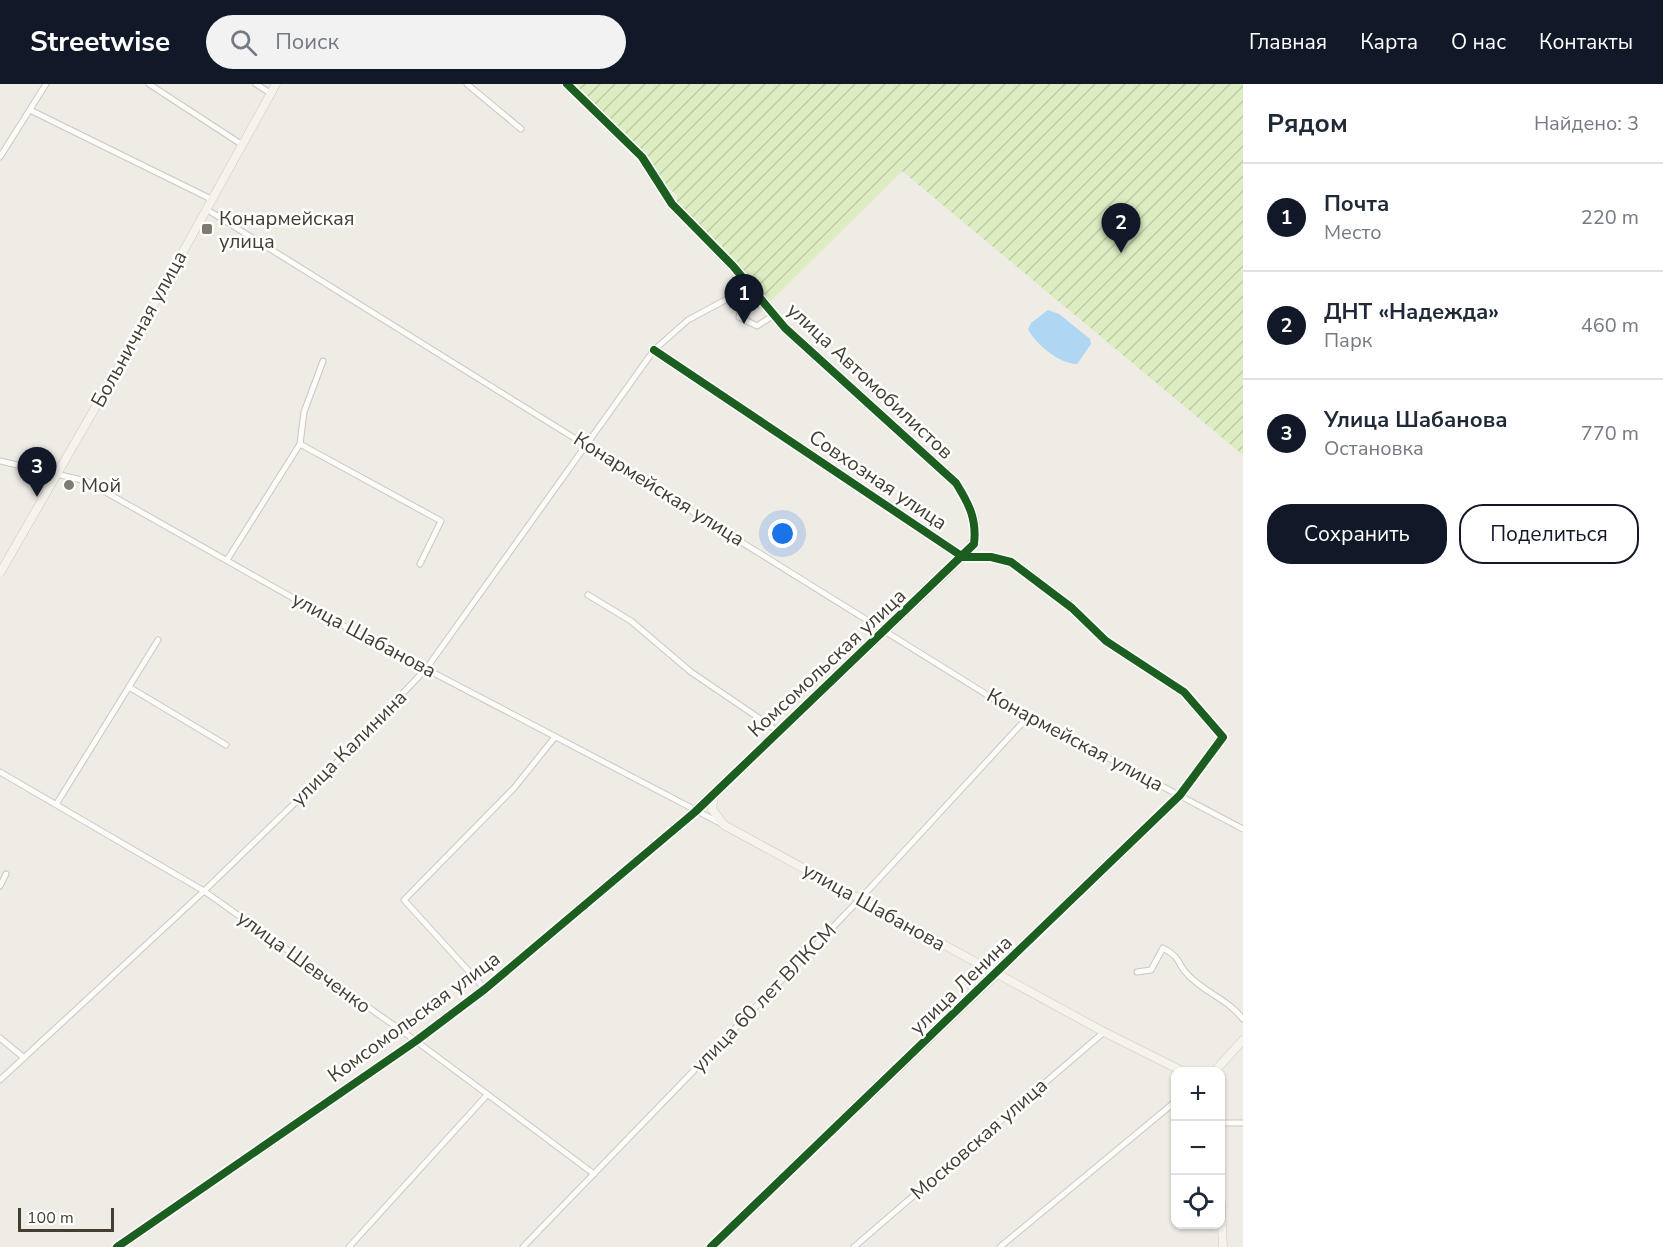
<!DOCTYPE html>
<html lang="ru">
<head>
<meta charset="utf-8">
<style>
	:root { --surface:#fff; --page:#f2f2f3; --text:#1f2937; --muted:#747a83; --line:#e0e1e3; --accent:#111827 }
	body { margin:0; font-family:"Nunito Sans",sans-serif; background:var(--page); color:var(--text) }
	.controls { position:absolute; right:18px; bottom:18px; display:grid; overflow:hidden; border-radius:12px; box-shadow:0 2px 4px #0004 }
	.controls button { width:54px; height:54px; display:grid; place-items:center; padding:0; border:0; border-bottom:2px solid var(--line); background:var(--surface); color:var(--text); font:30px sans-serif }
	.scale { position:absolute; left:18px; bottom:15px; width:96px; box-sizing:border-box; padding-left:6px; border:3px solid #443d31; border-top:0; font-size:16px; line-height:21px; white-space:nowrap; color:#443d31; -webkit-text-stroke:4px #fff; paint-order:stroke }
	.you { position:absolute; left:783px; top:450px; width:21px; height:21px; margin:-15px; border:4px solid #fff; border-radius:50%; background:#1a73e8; box-shadow:0 0 0 9px #1a73e833 }
	.badge { display:grid; place-items:center; width:39px; height:39px; border-radius:50%; background:var(--accent); color:#fff; font-size:20px; font-weight:700 }
	.pin { position:absolute; translate:-50% -50px; filter:drop-shadow(0 2px 3px #0008) }
	.pin::after { content:''; position:absolute; top:32px; width:21px; height:18px; background:inherit; clip-path:polygon(0 0,100% 0,50% 100%) }
	.list { margin:0; padding:0; list-style:none }
	h2 { display:flex; justify-content:space-between; align-items:center; height:78px; margin:0; padding:0 24px; font-size:26px }
	h2 small { font-size:20px; font-weight:400; color:var(--muted) }
	.list li { display:grid; grid-template-columns:39px 1fr auto; gap:18px; align-items:center; box-sizing:border-box; height:108px; padding:0 24px; border-top:2px solid var(--line) }
	.list b { display:block; font-size:22px; white-space:nowrap }
	.list p { margin:0; font-size:20px; white-space:nowrap; color:var(--muted) }
	.list em { font-size:20px; font-style:normal; color:var(--muted) }
	.actions { display:flex; gap:12px; padding:18px 24px }
	.actions a { flex:1; padding:14px 0; border:2px solid var(--accent); border-radius:24px; text-align:center; font-size:21px; color:var(--accent) }
	.actions .main { background:var(--accent); color:#fff }
	.icon { flex:none; width:33px; height:33px; fill:none; stroke:currentColor; stroke-width:2; stroke-linecap:round; stroke-linejoin:round }
	.map { position:relative; flex:none; width:1243px; height:1163px; overflow:hidden }
	header { display:flex; align-items:center; gap:36px; box-sizing:border-box; height:84px; padding:0 30px; background:var(--accent); color:#fff }
	header strong { font-size:28px }
	nav { display:flex; gap:33px; margin-inline-start:auto; font-size:21px }
	.search { width:420px; height:54px; background:var(--page); display:flex; align-items:center; gap:15px; box-sizing:border-box; padding:0 21px; border-radius:33px; color:var(--muted); font-size:22px }
	main { display:flex }
	aside { flex:1; background:var(--surface) }
	.map>svg:first-child { display:block }
</style>
</head>
<body>
<header>
<strong>Streetwise</strong>
<div class="search"><svg class="icon" aria-label="search" viewBox="0 0 24 24"><circle cx="10" cy="10" r="6"/><path d="M15 15l6 6"/></svg>Поиск</div>
<nav><a>Главная</a><a>Карта</a><a>О нас</a><a>Контакты</a></nav>
</header>
<main>
<div class="map">
<svg width="1243" height="1163" viewBox="0 0 1243 1163">
	<defs>
		<pattern id="garden-furrows" width="10" height="10" patternUnits="userSpaceOnUse" patternTransform="scale(1.5)"><rect width="10" height="10" fill="#dbedc1"/><path d="M-1 1l2-2M0 10L10 0M9 11l2-2" fill="none" stroke="#bdcca6"/></pattern>
	</defs>
	<rect width="100%" height="100%" fill="#efece5"/>
	<polygon fill="url(#garden-furrows)" points="565,0 1243,0 1243,371 902,87 769,219 674,118 678,113"/>
	<path fill="#afd6f2" d="M1048,226L1059,230L1090,255L1091,260L1077,280C1060,280 1035,260 1028,245L1031,239Z"/>
	<g fill="none" stroke-linecap="round" stroke-linejoin="round">
		<defs>
			<g id="street">
				<polyline points="149,0 241,60"/>
				<polyline points="256,0 270,9"/>
				<polyline points="467,0 521,45"/>
				<polyline points="30,26 211,115"/>
				<polyline points="0,73 46,0"/>
				<polyline points="206,125 1026,635 1061,649 1243,745"/>
				<polyline points="743,215 739,233 757,242 774,231"/>
				<polyline points="654,266 963,473 991,473 1011,478 1072,524 1106,557 1184,608 1223,653 1180,711 997,890"/>
				<polyline points="300,360 441,437 420,480"/>
				<polyline points="0,377 86,397 325,532 722,740"/>
				<polyline points="227,476 300,360 304,328 323,277"/>
				<polyline points="588,511 631,537 691,588 778,647"/>
				<polyline points="129,603 226,661"/>
				<polyline points="0,688 204,807 416,957 594,1090"/>
				<polyline points="57,719 158,556"/>
				<polyline points="0,802 6,790"/>
				<path d="M1137,888L1151,886L1163,864C1184,876 1175,878 1188,891C1205,909 1226,914 1243,935"/>
				<polyline points="485,905 404,816 514,704 555,653"/>
				<polyline points="0,954 23,973"/>
				<polyline points="0,996 204,807 335,680 426,585 654,266 688,236 729,214 759,213"/>
				<polyline points="1220,1039 1243,1039"/>
				<polyline points="117,1163 416,957 485,905 714,710"/>
				<polyline points="349,1163 487,1011"/>
				<polyline points="523,1163 861,814 1026,635"/>
				<polyline points="854,1163 1104,948"/>
				<polyline points="1000,1163 1176,1017"/>
			</g>
			<g id="secondary">
				<path d="M567,0L642,73L672,120L733,182L785,244L956,399C973,425 986,446 963,473L714,710L712,725L724,741L1104,948L1184,988"/>
				<polyline points="0,489 133,258 276,0"/>
				<polyline points="1214,988 1243,956"/>
				<polyline points="1220,1104 1223,1163"/>
				<polyline points="711,1163 997,890"/>
			</g>
		</defs>
		<use href="#street" stroke="#cbc8c1" stroke-width="7"/>
		<use href="#secondary" stroke="#cfc9bb" stroke-width="9"/>
		<use href="#street" stroke="#fdfcfb" stroke-width="5"/>
		<use href="#secondary" stroke="#f6f3ec" stroke-width="8"/>
		<defs>
			<g id="cycleway">
				<polyline points="654,266 963,473 991,473 1011,478 1072,524 1106,557 1184,608 1223,653 1180,711 711,1163"/>
				<path d="M117,1163L416,957L485,905L695,728L974,460C977,435 969,420 956,399L785,244L733,182L672,120L642,73L567,0"/>
			</g>
		</defs>
		<use href="#cycleway" stroke="#fff" stroke-width="11"/>
		<use href="#cycleway" stroke="#1b5e20" stroke-width="8"/>
	</g>
	<g fill="#807a70" stroke="#fff" stroke-width="2">
		<rect x="201" y="139" width="12" height="12" rx="3"/>
		<circle cx="69" cy="401" r="6"/>
	</g>
	<g text-anchor="middle" dominant-baseline="central" stroke-width="5" stroke-linejoin="round" paint-order="stroke">
		<g font-size="20" fill="#443d31" stroke="#fff" text-anchor="start">
			<text x="219" y="134">Конармейская<tspan x="219" dy="23">улица</tspan></text>
			<text x="81" y="401">Мой</text>
		</g>
		<g font-size="20" fill="#443d31" stroke="#fff">
			<text transform="translate(139 245) rotate(-61)">Больничная улица</text>
			<text transform="translate(870 297) rotate(43)">улица Автомобилистов</text>
			<text transform="translate(878 396) rotate(34)">Совхозная улица</text>
			<text transform="translate(659 405) rotate(32)">Конармейская улица</text>
			<text transform="translate(364 551) rotate(28)">улица Шабанова</text>
			<text transform="translate(827 579) rotate(-43)">Комсомольская улица</text>
			<text transform="translate(1075 656) rotate(28)">Конармейская улица</text>
			<text transform="translate(349 664) rotate(-45)">улица Калинина</text>
			<text transform="translate(874 823) rotate(29)">улица Шабанова</text>
			<text transform="translate(304 878) rotate(36)">улица Шевченко</text>
			<text transform="translate(961 901) rotate(-44)">улица Ленина</text>
			<text transform="translate(764 914) rotate(-46)">улица 60 лет ВЛКСМ</text>
			<text transform="translate(414 933) rotate(-36)">Комсомольская улица</text>
			<text transform="translate(979 1055) rotate(-41)">Московская улица</text>
		</g>
	</g>
</svg>
<div class="controls">
<button>+</button>
<button>−</button>
<button><svg class="icon" aria-label="locate" viewBox="0 0 24 24"><circle cx="12" cy="12" r="6"/><path d="M12 2v4M12 18v4M2 12h4M18 12h4"/></svg></button>
</div>
<div class="scale">100 m</div>
<div class="you"></div>
<div class="pin badge" style="left:744px;top:240px">1</div>
<div class="pin badge" style="left:1121px;top:169px">2</div>
<div class="pin badge" style="left:37px;top:413px">3</div>
</div>
<aside>
<h2>Рядом<small>Найдено: 3</small></h2>
<ul class="list">
<li><span class="badge">1</span><div><b>Почта</b><p>Место</p></div><em>220 m</em></li>
<li><span class="badge">2</span><div><b>ДНТ «Надежда»</b><p>Парк</p></div><em>460 m</em></li>
<li><span class="badge">3</span><div><b>Улица Шабанова</b><p>Остановка</p></div><em>770 m</em></li>
</ul>
<div class="actions"><a class="main">Сохранить</a><a>Поделиться</a></div>
</aside>
</main>
</body>
</html>
